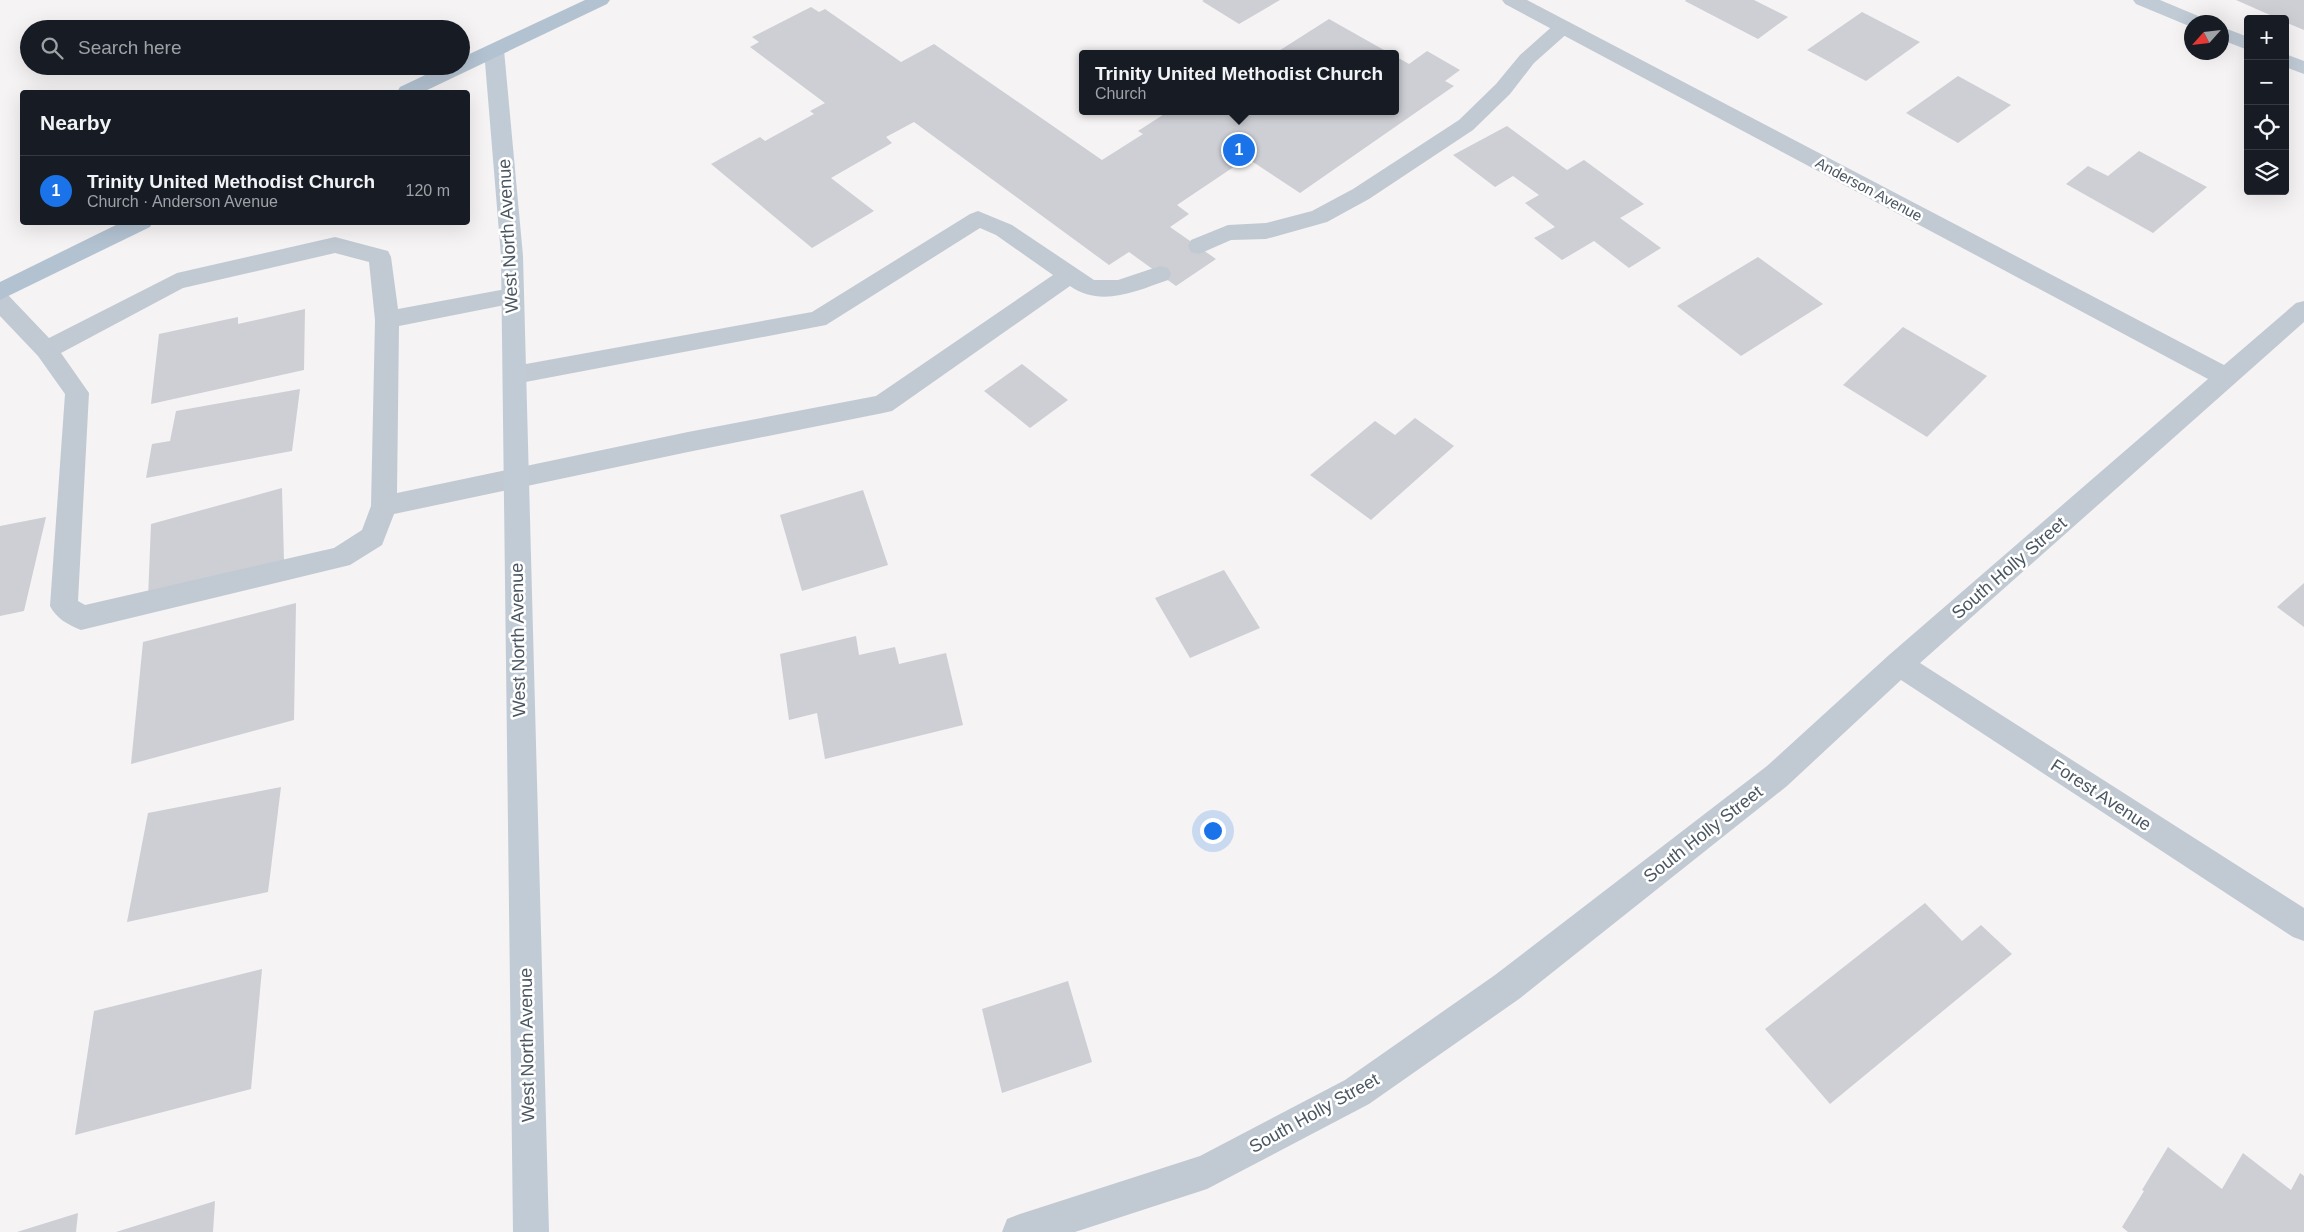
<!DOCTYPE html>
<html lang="en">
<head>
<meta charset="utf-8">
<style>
	:root { --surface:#171b24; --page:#20242c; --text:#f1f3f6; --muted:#9ea1a6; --line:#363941; --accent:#1a73e8 }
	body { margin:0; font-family:Arial,sans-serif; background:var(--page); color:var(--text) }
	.controls { position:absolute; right:15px; top:15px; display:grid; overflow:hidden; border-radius:5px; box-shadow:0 5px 20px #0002 }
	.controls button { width:45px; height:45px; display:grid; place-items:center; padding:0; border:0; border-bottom:1px solid var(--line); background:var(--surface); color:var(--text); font:25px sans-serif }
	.compass { position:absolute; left:2184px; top:15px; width:45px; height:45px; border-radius:50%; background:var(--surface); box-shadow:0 5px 20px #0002; rotate:243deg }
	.you { position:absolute; left:1212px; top:830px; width:18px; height:18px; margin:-12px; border:4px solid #fff; border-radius:50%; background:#1a73e8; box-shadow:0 0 0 8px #1a73e833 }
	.badge { display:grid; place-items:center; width:32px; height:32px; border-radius:50%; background:var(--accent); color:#fff; font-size:16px; font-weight:700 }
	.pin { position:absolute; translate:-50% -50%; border:2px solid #fff; box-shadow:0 1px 5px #0006 }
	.popup { position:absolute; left:1079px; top:50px; width:320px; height:65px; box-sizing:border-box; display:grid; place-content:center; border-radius:5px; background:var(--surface); filter:drop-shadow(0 1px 4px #0005); font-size:16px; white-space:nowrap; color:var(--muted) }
	.popup b { font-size:19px; color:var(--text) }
	.popup::after { content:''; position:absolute; left:50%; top:100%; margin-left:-10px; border:10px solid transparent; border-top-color:var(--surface) }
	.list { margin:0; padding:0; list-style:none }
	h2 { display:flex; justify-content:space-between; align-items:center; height:65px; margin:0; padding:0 20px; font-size:21px }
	h2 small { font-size:16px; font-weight:400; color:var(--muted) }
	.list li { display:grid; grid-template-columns:32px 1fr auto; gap:15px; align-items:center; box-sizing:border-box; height:70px; padding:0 20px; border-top:1px solid var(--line) }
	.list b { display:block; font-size:19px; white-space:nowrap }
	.list p { margin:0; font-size:16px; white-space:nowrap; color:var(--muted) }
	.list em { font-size:16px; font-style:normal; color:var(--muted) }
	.icon { flex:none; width:28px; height:28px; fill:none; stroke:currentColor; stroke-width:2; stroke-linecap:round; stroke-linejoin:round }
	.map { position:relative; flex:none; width:2304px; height:1232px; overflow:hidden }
	.search { position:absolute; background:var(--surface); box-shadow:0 5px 20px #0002; left:20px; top:20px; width:450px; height:55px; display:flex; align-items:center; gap:12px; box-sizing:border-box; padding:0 18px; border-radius:28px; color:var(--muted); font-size:19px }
	.panel { position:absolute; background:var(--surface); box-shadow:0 5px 20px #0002; left:20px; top:90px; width:450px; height:135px; border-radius:5px }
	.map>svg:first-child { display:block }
</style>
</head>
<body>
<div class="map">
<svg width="2304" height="1232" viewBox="0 0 2304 1232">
	<rect width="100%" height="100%" fill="#f5f3f3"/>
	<g fill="#cdcfd5">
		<polygon points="1204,0 1280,0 1239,24 1202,1"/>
		<polygon points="1686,0 1754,0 1788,17 1758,39 1685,1"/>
		<polygon points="2236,0 2304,0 2304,30 2285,22 2285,19 2279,19"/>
		<polygon points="811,7 819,12 825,9 901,62 934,44 1102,160 1143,134 1138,131 1169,111 1395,111 1395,56 1409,64 1427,51 1460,70 1445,81 1454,86 1300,193 1247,158 1177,205 1189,214 1170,227 1216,259 1176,286 1129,252 1109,265 914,122 886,137 892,143 831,178 874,211 812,248 711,164 760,137 765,141 814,114 810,111 825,103 750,47 759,42 752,37"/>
		<polygon points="1862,12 1920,42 1866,81 1807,50"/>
		<polygon points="1329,19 1391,54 1274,54"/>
		<polygon points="1958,76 2011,105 1958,143 1906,113"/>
		<polygon points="1507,126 1567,170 1584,160 1644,204 1620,218 1661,248 1629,268 1594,241 1562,260 1534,238 1555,227 1525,203 1539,195 1513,176 1495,187 1453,155"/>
		<polygon points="2139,151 2207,187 2153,233 2066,184 2088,166 2108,176"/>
		<polygon points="1758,257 1823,304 1741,356 1677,306"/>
		<polygon points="305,309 304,370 151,404 159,334 238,317 238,324"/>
		<polygon points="1903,327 1987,376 1927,437 1843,385"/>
		<polygon points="1022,364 1068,400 1030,428 984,391"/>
		<polygon points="300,389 292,451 146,478 152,444 170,441 176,411"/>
		<polygon points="1415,418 1454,446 1371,520 1310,475 1375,421 1395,435"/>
		<polygon points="282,488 284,561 148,599 151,524"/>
		<polygon points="863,490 888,565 802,591 780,515"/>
		<polygon points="46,517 24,611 0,616 0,526"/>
		<polygon points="1224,570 1260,628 1190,658 1155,598"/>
		<polygon points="2304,583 2304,627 2277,607"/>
		<polygon points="296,603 294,720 131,764 143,642"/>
		<polygon points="856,636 859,655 895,647 899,664 946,653 963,725 825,759 817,713 789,720 780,654"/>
		<polygon points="281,787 268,892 127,922 148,813"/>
		<polygon points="1925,903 1962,941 1981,925 2012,954 1830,1104 1765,1029"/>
		<polygon points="262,969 251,1089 75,1135 94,1011"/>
		<polygon points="1068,981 1092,1062 1002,1093 982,1009"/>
		<polygon points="2168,1147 2222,1189 2243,1153 2291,1190 2300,1173 2304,1176 2304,1232 2128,1232 2122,1227 2144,1191 2142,1190"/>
		<polygon points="215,1201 213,1232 116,1232"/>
		<polygon points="78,1213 76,1232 17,1232"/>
	</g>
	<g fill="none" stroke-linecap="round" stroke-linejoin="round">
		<g fill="#c1cad2" fill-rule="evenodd">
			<polygon points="1563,21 1570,23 1573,27 1570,31 1534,63 1510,94 1473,130 1369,199 1327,222 1266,239 1231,240 1199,254 1191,252 1188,246 1191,240 1228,225 1266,223 1312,211 1353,189 1459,120 1496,84 1520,55 1556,23"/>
			<path d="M978,211L1012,225L1094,280H1118L1160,266L1168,268L1171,274L1168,280C1136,291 1101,308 1070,286L892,411L883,413L688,452L394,514L382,545L350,565L81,630C68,625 56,618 50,606L65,394L38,356L0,316V293L8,295L49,338L177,273L335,237L388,251L391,257L398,309L512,288L520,290L524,296L520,302L399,326L397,493L688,432L876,396L1053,275L996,235L980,228L826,325L515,384L506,381L503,375L506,369L515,366L812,312L970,214ZM335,253L369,262L375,320L371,506L362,530L334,548L85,605L78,601L89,393L61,353L183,288Z"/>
		</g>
		<polygon fill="#c1cad2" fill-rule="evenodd" points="1502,0 1527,0 2224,365 2296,303 2304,301 2304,322 1920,663 2304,908 2304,941 2293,937 1901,680 1787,786 1519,999 1369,1104 1207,1189 1075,1232 1002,1232 1007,1219 1020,1214 1200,1156 1345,1080 1495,975 1767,766 1889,655 2208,379 1505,4"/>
		<g fill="#c1cbd6" fill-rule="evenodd">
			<polygon points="2133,0 2160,0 2203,18 2206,22 2192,22 2192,27 2189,26 2136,4"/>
			<polygon points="2222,27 2248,37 2248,50 2222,40"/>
			<polygon points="494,44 501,46 504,50 523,256 549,1232 513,1232 501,256 484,50 487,46"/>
			<polygon points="2285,54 2304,61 2304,74 2285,67"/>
		</g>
		<g fill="#b3c2d1" fill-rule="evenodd">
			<polygon points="585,0 610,0 607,4 423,92 397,92 400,87 444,66 461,66 461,58"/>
			<polygon points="122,222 153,222 150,227 0,300 0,282"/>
		</g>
	</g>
	<g text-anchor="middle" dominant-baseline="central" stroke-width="5" stroke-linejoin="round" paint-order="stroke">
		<g font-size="15" fill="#4a5661" stroke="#fff">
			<text transform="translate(1869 189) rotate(28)">Anderson Avenue</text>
		</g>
		<g font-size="18" fill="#4a5661" stroke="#fff">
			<text transform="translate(508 236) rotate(-93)">West North Avenue</text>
			<text transform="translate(2009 568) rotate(-41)">South Holly Street</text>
			<text transform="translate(518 640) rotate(-91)">West North Avenue</text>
			<text transform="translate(2101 795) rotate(33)">Forest Avenue</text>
			<text transform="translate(1703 834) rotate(-38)">South Holly Street</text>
			<text transform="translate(527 1045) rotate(-91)">West North Avenue</text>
			<text transform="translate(1314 1113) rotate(-29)">South Holly Street</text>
		</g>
	</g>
</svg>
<div class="controls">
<button>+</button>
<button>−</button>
<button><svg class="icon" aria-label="locate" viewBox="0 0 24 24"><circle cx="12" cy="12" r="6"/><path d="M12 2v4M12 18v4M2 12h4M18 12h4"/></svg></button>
<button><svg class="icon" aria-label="layers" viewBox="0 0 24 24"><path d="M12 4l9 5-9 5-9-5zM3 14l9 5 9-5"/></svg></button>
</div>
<svg class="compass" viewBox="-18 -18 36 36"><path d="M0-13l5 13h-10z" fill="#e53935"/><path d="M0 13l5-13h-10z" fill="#9ea1a6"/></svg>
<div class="you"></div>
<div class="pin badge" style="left:1239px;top:150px">1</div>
<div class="popup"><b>Trinity United Methodist Church</b>Church</div>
<div class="search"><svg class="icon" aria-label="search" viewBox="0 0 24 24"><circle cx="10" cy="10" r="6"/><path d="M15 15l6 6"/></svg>Search here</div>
<section class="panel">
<h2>Nearby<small></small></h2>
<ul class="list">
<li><span class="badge">1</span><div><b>Trinity United Methodist Church</b><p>Church · Anderson Avenue</p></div><em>120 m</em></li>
</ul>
</section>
</div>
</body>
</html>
